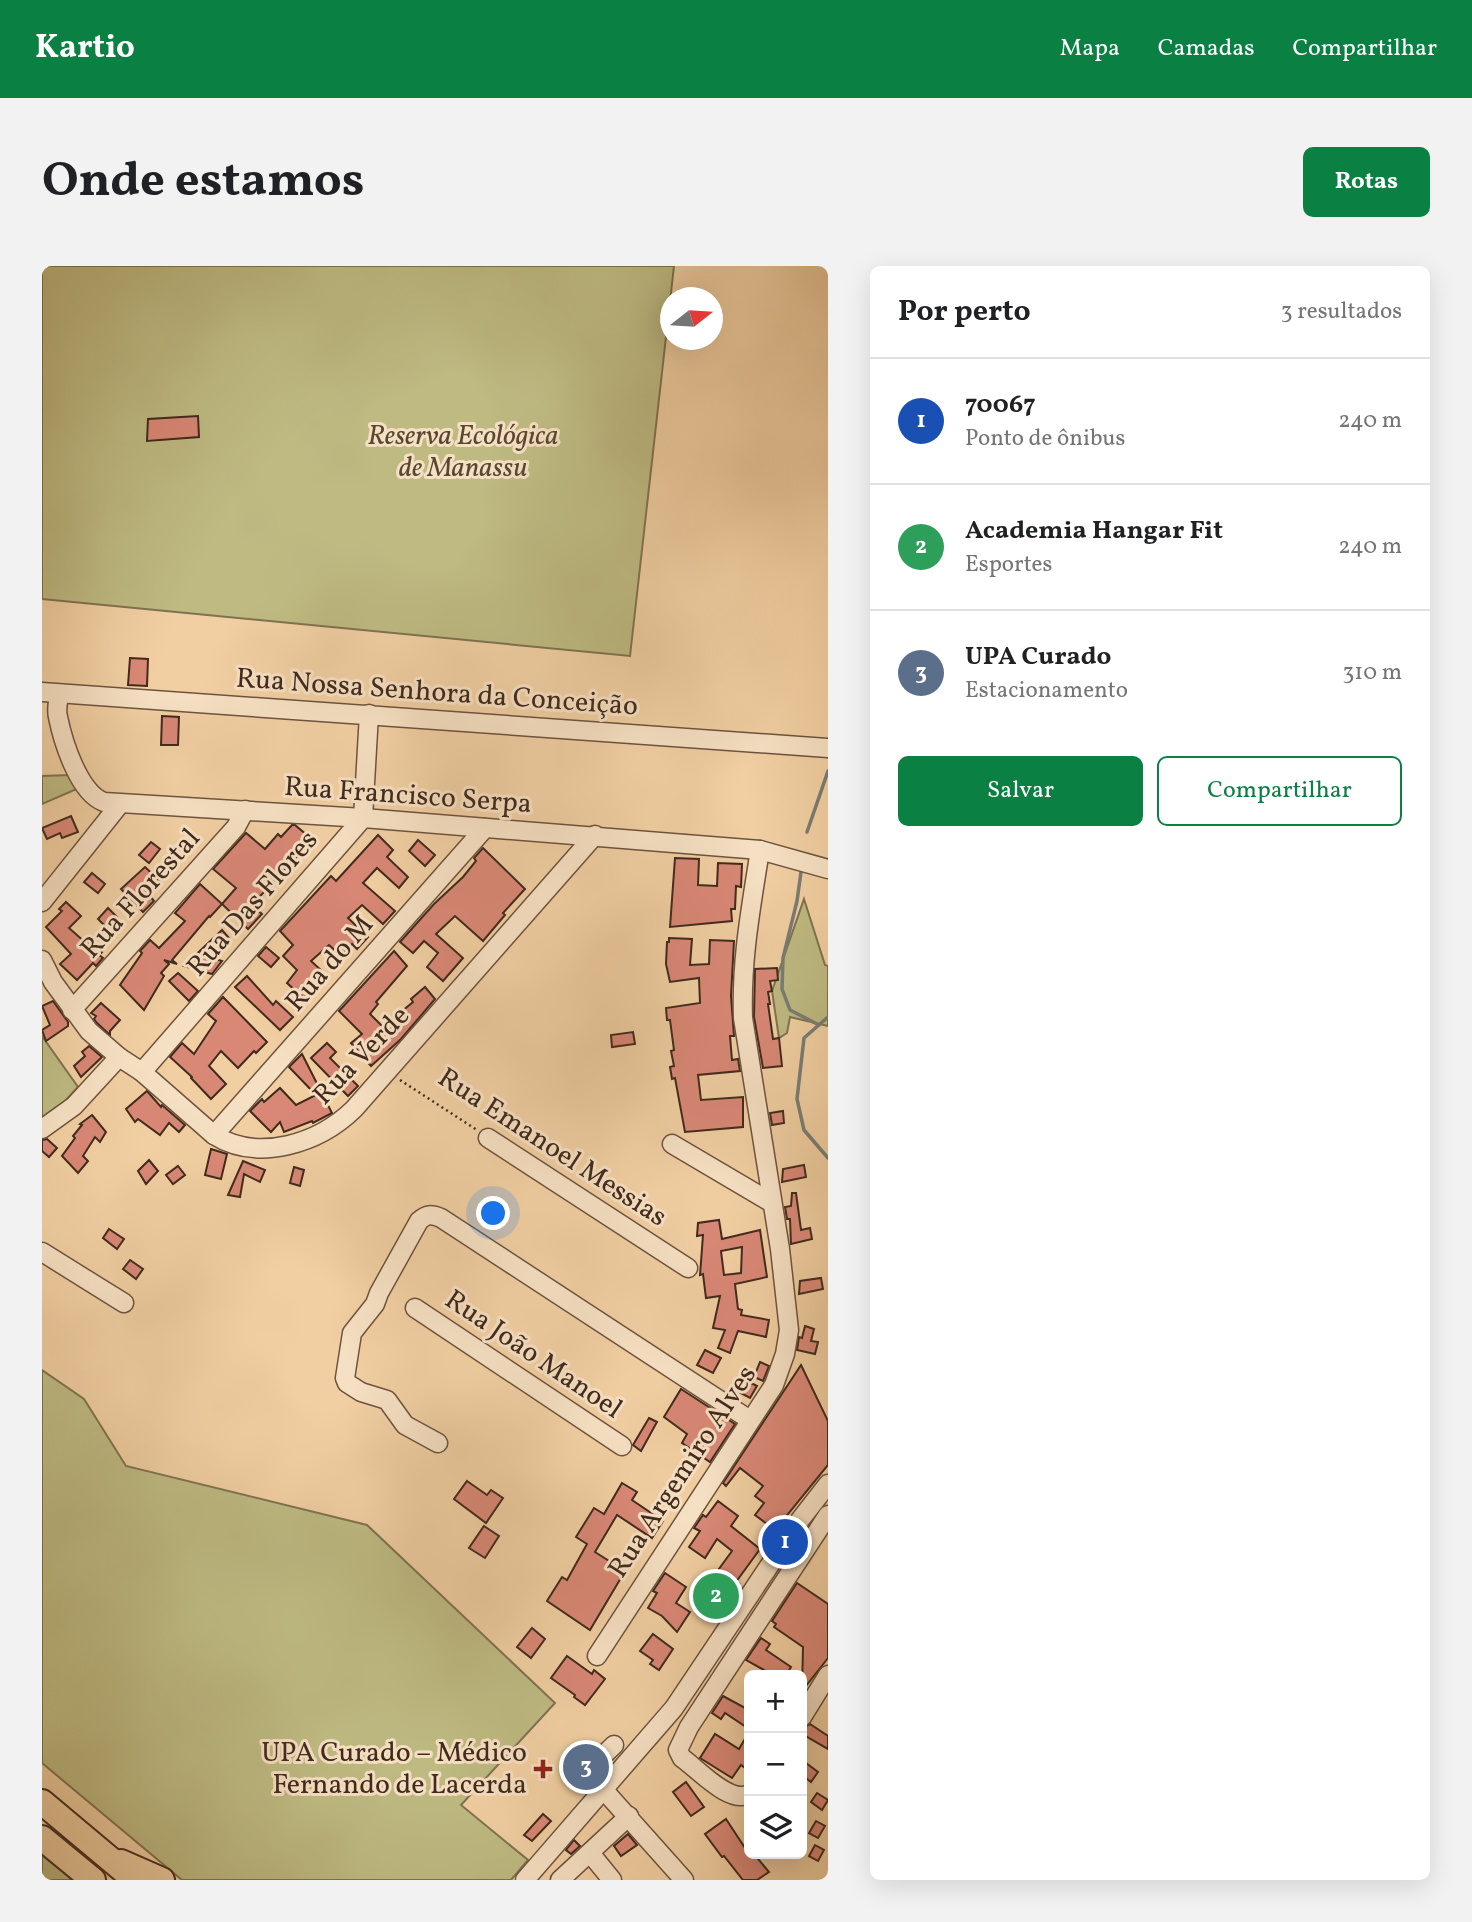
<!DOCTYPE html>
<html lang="pt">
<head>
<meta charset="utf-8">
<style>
	:root { --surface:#fff; --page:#f2f2f2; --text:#202124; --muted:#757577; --line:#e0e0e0; --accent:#0b8043 }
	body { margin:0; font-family:Vollkorn,serif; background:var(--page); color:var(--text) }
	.controls { position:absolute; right:21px; bottom:21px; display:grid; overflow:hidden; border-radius:10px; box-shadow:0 7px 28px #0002 }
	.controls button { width:63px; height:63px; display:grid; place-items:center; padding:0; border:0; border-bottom:2px solid var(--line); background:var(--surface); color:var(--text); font:35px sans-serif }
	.compass { position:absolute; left:618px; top:21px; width:63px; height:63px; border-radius:50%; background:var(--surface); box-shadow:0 7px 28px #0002; rotate:73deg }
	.you { position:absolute; left:452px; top:948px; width:24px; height:24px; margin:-18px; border:5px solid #fff; border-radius:50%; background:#1a73e8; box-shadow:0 0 0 10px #1a73e833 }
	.badge { display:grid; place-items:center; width:46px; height:46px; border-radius:50%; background:var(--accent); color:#fff; font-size:23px; font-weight:700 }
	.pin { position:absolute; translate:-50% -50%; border:4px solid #fff; box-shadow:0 2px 7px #0006 }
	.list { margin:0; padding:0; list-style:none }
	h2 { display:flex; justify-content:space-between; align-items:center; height:91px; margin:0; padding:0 28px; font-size:30px }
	h2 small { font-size:23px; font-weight:400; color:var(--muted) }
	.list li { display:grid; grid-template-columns:46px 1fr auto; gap:21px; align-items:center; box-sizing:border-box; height:126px; padding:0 28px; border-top:2px solid var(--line) }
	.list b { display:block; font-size:26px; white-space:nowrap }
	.list p { margin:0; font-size:23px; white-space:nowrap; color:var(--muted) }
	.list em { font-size:23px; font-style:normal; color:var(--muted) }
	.actions { display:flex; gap:14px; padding:21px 28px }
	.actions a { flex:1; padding:16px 0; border:2px solid var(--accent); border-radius:10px; text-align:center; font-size:24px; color:var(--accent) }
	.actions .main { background:var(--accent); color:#fff }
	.icon { flex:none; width:38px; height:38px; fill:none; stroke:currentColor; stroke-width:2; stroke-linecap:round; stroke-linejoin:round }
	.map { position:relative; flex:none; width:786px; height:1614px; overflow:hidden; border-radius:10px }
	header { display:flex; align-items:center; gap:42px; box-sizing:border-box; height:98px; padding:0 35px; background:var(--accent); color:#fff }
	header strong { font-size:33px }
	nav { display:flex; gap:38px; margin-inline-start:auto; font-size:24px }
	.intro { display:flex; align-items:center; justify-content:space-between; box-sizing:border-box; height:168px; padding:0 42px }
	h1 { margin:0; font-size:49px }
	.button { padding:18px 32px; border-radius:10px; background:var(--accent); color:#fff; font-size:24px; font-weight:700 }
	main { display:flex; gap:42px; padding:0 42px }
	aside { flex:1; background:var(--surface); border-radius:10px; box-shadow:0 7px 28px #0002 }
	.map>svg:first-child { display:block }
</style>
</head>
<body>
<header>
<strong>Kartio</strong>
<nav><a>Mapa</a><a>Camadas</a><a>Compartilhar</a></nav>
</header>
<div class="intro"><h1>Onde estamos</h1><a class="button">Rotas</a></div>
<main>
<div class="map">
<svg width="786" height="1614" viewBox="0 0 786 1614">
	<rect width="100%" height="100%" fill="#f1cfa2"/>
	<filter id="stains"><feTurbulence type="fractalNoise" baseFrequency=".00286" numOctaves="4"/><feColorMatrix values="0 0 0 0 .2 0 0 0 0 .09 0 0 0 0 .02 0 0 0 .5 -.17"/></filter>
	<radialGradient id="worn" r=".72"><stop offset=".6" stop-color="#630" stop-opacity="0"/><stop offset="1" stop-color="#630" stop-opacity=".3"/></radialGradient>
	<g fill="#beba82" stroke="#807250" stroke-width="2">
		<polygon points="0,0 632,0 588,390 0,333"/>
		<polygon points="29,509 37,522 0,538 0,510"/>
		<polygon points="762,633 783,699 786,700 786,760 748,751 745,767 737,772 730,725"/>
		<polygon points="0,770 36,821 0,860"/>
		<polygon points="0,1104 42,1133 84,1200 325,1259 513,1437 419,1539 486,1594 469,1614 140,1614 0,1497"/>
		<polygon points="0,1586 33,1614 0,1614"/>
	</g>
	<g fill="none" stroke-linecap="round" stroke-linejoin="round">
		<g stroke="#797d75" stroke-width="3.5">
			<polyline points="765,566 786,505"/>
			<polyline points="759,606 755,635 741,692 740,723 748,744 777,759"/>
			<polyline points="786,751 762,772 755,833 762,864 786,892"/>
		</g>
	</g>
	<g fill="#d98876" stroke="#412a1d" stroke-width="2" fill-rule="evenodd">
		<polygon points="156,150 157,171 105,175 106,153"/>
		<polygon points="88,392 106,393 105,420 86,419"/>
		<polygon points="120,450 137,451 136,479 119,479"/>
		<polygon points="29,550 36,566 20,572 18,567 5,573 0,562"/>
		<polygon points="250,559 253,559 273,576 265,587 261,584 210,639 220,648 206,663 180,638 194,622 171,603 204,567 223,583 236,568 239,571"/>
		<polygon points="336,569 351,584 345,591 366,611 357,622 335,602 321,617 353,645 341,658 320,639 306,652 326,671 315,683 310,678 299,690 287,679 269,695 280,705 269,718 272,722 263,733 245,717 255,704 241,690 251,679 238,665 289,610 294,615"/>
		<polygon points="376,574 393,589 383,600 367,585"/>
		<polygon points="109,576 118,583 107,597 97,589"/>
		<polygon points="441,582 483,623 461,647 463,649 441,675 413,650 394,668 421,692 401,715 385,701 396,687 382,675 371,687 358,676 392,638 421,611 434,595 432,592"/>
		<polygon points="633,592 657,593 656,619 675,620 676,597 700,598 699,621 694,620 693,643 689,643 690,655 628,661"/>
		<polygon points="103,601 119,616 107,629 112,635 101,646 79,623"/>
		<polygon points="50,607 63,618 56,627 42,616"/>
		<polygon points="158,618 180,638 168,651 167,650 130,694 135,698 122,694 127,698 119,707 122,710 102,744 78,719 100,687 98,685 108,674 117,682 143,655 133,647"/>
		<polygon points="24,636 39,650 27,662 45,678 48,675 60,686 57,689 61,692 54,700 51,697 35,714 18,698 29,688 4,661 20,645 17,643"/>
		<polygon points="66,642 75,651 65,662 56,653"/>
		<polygon points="180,664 187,672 167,691 180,695 170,708 142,700"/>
		<polygon points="627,672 650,673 648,699 667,698 668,674 692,675 689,730 692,770 688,770 690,794 696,793 698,805 656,809 659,834 701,831 701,861 643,866 633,812 630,813 628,801 632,800 629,785 632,784 628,754 625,754 624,742 658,737 657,712 628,716 624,698 625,676 627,676"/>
		<polygon points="224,681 237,692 229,701 216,690"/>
		<polygon points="352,685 365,700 334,736 336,738 328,748 345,765 362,750 359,746 371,736 369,733 383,721 393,733 359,773 329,800 309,777 320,768 297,745"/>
		<polygon points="735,702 736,714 728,715 730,725 726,726 728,738 726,738 731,773 737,772 740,800 721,802 712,751 713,703"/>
		<polygon points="136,707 156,725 147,735 127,715"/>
		<polygon points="205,710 231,739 234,735 251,751 238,764 193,721"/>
		<polygon points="181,731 225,776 214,787 212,785 196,802 179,785 167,800 184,818 169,833 149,812 150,811 128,791 140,777 152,788 174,755 166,748"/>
		<polygon points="11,735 26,756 26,760 4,775 0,764 8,759 0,740"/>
		<polygon points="59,737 78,754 68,765 68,769 55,757 52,753 54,750 49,747"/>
		<polygon points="591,766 593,778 570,781 569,769"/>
		<polygon points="285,777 294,786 288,792 316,820 306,830 269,792"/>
		<polygon points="47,780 60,791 39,811 32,800 43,790 40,786"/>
		<polygon points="260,788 290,847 271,857 270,855 242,866 238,856 229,866 208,845 220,833 222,836 238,822 254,839 274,829 247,801"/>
		<polygon points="105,825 119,841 120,839 143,859 137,866 127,857 118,869 96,853 93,856 84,843"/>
		<polygon points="741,845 742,857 730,859 728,847"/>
		<polygon points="50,849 64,866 58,876 53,871 41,890 46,895 36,907 20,890 33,872 31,870 40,859 38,858"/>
		<polygon points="5,873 15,882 7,891 0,885 0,874"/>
		<polygon points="169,883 185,888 179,913 163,909"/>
		<polygon points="107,894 116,905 104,918 96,905"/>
		<polygon points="201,895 223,904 218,916 202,908 198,931 186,929"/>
		<polygon points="762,899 764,911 740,916 741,903"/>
		<polygon points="136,900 143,909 131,918 124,909"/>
		<polygon points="252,901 262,904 258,920 248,917"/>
		<polygon points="750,927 754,927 759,964 768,962 770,973 749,978 748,953 745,953 743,941 749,940"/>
		<path d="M677,954L680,973L718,964L725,1011L693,1018L696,1043L700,1044L699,1049L727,1054L724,1071L696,1065L688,1087L676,1082L683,1064L671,1062L678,1030L664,1032L661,1008L658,1009L661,969L655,970L656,957ZM700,981L699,1007L682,1009L679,985Z"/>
		<polygon points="67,963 82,973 75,983 61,972"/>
		<polygon points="88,994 101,1003 94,1013 81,1003"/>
		<polygon points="779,1012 781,1023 757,1028 758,1015"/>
		<polygon points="763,1060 772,1063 769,1075 776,1076 773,1088 755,1084 757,1071 760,1072"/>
		<polygon points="663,1084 679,1092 671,1107 655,1099"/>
		<polygon points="718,1096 727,1100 721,1115 712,1111"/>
		<polygon points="759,1099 786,1155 786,1199 733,1264 713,1249 722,1237 713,1230 721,1220 698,1202 684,1220 681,1217"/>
		<polygon points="701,1113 715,1120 708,1132 695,1125"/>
		<polygon points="639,1123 693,1158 668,1196 640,1177 645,1168 622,1151"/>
		<polygon points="607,1152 615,1156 599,1185 591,1179"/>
		<polygon points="425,1215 445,1229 449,1224 461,1232 444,1257 412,1233"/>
		<polygon points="580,1217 595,1226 590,1234 621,1255 610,1272 575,1249 553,1286 583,1305 548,1364 505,1335 520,1311 525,1314 545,1278 534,1271 552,1242 562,1248"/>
		<polygon points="676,1235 696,1250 689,1260 718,1283 694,1316 697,1318 676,1348 655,1333 690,1285 675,1273 663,1292 647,1281 658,1265 652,1262 661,1249 664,1251"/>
		<polygon points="442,1260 457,1270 443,1292 427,1282"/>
		<polygon points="623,1307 644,1321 634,1337 648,1346 635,1366 620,1350 606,1342 615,1327 611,1325"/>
		<polygon points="755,1317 786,1338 786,1392 760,1425 761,1381 732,1361 734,1358 730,1355"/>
		<polygon points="490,1362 503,1373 489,1392 475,1381"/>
		<polygon points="611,1368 631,1383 617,1404 608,1398 611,1394 598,1385"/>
		<polygon points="719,1372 728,1378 724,1384 749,1401 744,1409 731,1409 704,1394"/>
		<polygon points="525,1390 550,1408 552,1404 563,1413 543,1439 532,1431 533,1429 509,1412"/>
		<polygon points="681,1430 707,1444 707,1463 683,1447 679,1453 670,1447"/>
		<polygon points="768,1458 786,1470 786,1483 760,1468 760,1462"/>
		<polygon points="707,1466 707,1485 704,1490 707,1493 707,1505 699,1499 690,1512 658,1492 673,1468 697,1483"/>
		<polygon points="764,1497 776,1506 769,1516 760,1509 760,1504"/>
		<polygon points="644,1516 662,1541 649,1550 631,1526"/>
		<polygon points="775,1527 786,1534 780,1544 769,1536"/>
		<polygon points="501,1548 509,1555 490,1575 482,1569"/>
		<polygon points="684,1553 707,1588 712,1588 727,1606 715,1614 701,1614 682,1590 680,1591 663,1568"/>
		<polygon points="774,1555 783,1560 776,1572 767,1567"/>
		<polygon points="586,1568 595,1579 579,1590 572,1580"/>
		<polygon points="532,1574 538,1580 529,1588 524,1584"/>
		<polygon points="773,1579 782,1584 776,1595 767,1590"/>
	</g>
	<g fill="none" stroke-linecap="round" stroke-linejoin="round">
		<defs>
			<g id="minor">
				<polyline points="0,426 786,482"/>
				<path d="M17,429C16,436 14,444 16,451C21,476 37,527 62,536L321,552L718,584L786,603"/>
				<polyline points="0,636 78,538"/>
				<path d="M0,694L11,716L47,765L77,791L100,806L172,869C217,897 277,877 312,843L553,569"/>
				<polyline points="30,744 194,561 203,544"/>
				<polyline points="100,806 321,552 327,448"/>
				<polyline points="0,863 32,840 77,791"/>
				<polyline points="172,869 443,562"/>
				<polyline points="446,872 646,1002"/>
				<polyline points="630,878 730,937"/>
				<polyline points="0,986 82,1037"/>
				<polyline points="373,1042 580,1180"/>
				<path d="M396,1177L363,1159L345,1134L319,1126L305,1117L303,1112L310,1067L333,1038L337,1027L377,955C385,948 389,948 399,952L708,1154"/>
				<path d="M555,1390L732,1119L743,1088L747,1064L738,983L701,752C699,694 709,641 718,584"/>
				<polyline points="760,1451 786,1409"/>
				<polyline points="542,1508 572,1479"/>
				<polyline points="560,1522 642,1614"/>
				<path d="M707,1528C688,1539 656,1503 640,1492L636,1484L647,1461L786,1249"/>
				<polyline points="548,1587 570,1614"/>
				<polyline points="483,1614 632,1442 758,1254 786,1218"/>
				<polyline points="518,1614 587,1550"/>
			</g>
			<g id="highway">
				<polyline points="0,1536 93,1614"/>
				<polyline points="0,1572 51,1614"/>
				<polyline points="79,1596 120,1614"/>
			</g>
		</defs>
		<use href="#minor" stroke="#6d533e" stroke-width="21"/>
		<use href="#highway" stroke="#412a1d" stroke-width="28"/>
		<polyline stroke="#412a1d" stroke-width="2.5" stroke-dasharray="2 3.5" stroke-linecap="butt" points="358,814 435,864"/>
		<use href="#minor" stroke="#f6e0c3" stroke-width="18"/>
		<use href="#highway" stroke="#f1cfa2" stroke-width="24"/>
	</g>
	<path fill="#8f2418" stroke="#f6e0c3" stroke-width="2.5" d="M497.5 1492.5h7v7h7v7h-7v7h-7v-7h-7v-7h7z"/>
	<g text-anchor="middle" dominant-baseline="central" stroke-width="6" stroke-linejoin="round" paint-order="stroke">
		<g font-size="28" font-style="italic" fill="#5a4731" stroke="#f6e0c3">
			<text x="421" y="170">Reserva Ecológica<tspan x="421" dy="32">de Manassu</tspan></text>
		</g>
		<g font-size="28" fill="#412a1d" stroke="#f6e0c3">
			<text transform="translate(395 427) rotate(4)">Rua Nossa Senhora da Conceição</text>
			<text transform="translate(366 530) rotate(4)">Rua Francisco Serpa</text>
			<text transform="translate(99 628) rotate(-48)">Rua Florestal</text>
			<text transform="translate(211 638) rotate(-49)">Rua Das Flores</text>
			<text transform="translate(288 698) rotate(-49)">Rua do M</text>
			<text transform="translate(320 790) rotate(-46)">Rua Verde</text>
			<text transform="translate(510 882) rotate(33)">Rua Emanoel Messias</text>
			<text transform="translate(491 1089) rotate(34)">Rua João Manoel</text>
			<text transform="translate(641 1206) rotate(-57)">Rua Argemiro Alves</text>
		</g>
		<g font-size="28" fill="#412a1d" stroke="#f6e0c3" text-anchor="end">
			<text x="485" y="1487">UPA Curado – Médico<tspan x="485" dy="32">Fernando de Lacerda</tspan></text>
		</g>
	</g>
	<rect width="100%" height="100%" filter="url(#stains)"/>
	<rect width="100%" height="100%" fill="url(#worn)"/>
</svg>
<div class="controls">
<button>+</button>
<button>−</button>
<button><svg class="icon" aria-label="layers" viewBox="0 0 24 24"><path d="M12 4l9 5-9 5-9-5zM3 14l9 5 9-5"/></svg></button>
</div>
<svg class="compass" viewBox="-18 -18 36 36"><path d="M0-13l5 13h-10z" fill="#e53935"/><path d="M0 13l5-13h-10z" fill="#757577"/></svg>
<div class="you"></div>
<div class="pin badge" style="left:743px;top:1276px;background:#1a4fb4">1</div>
<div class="pin badge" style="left:674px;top:1330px;background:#2e9e5b">2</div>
<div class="pin badge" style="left:544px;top:1501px;background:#5c6f8a">3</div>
</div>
<aside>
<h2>Por perto<small>3 resultados</small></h2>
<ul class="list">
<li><span class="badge" style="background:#1a4fb4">1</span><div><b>70067</b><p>Ponto de ônibus</p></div><em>240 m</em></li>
<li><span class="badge" style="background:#2e9e5b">2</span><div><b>Academia Hangar Fit</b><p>Esportes</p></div><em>240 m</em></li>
<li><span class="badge" style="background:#5c6f8a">3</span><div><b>UPA Curado</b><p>Estacionamento</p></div><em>310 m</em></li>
</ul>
<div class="actions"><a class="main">Salvar</a><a>Compartilhar</a></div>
</aside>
</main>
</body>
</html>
